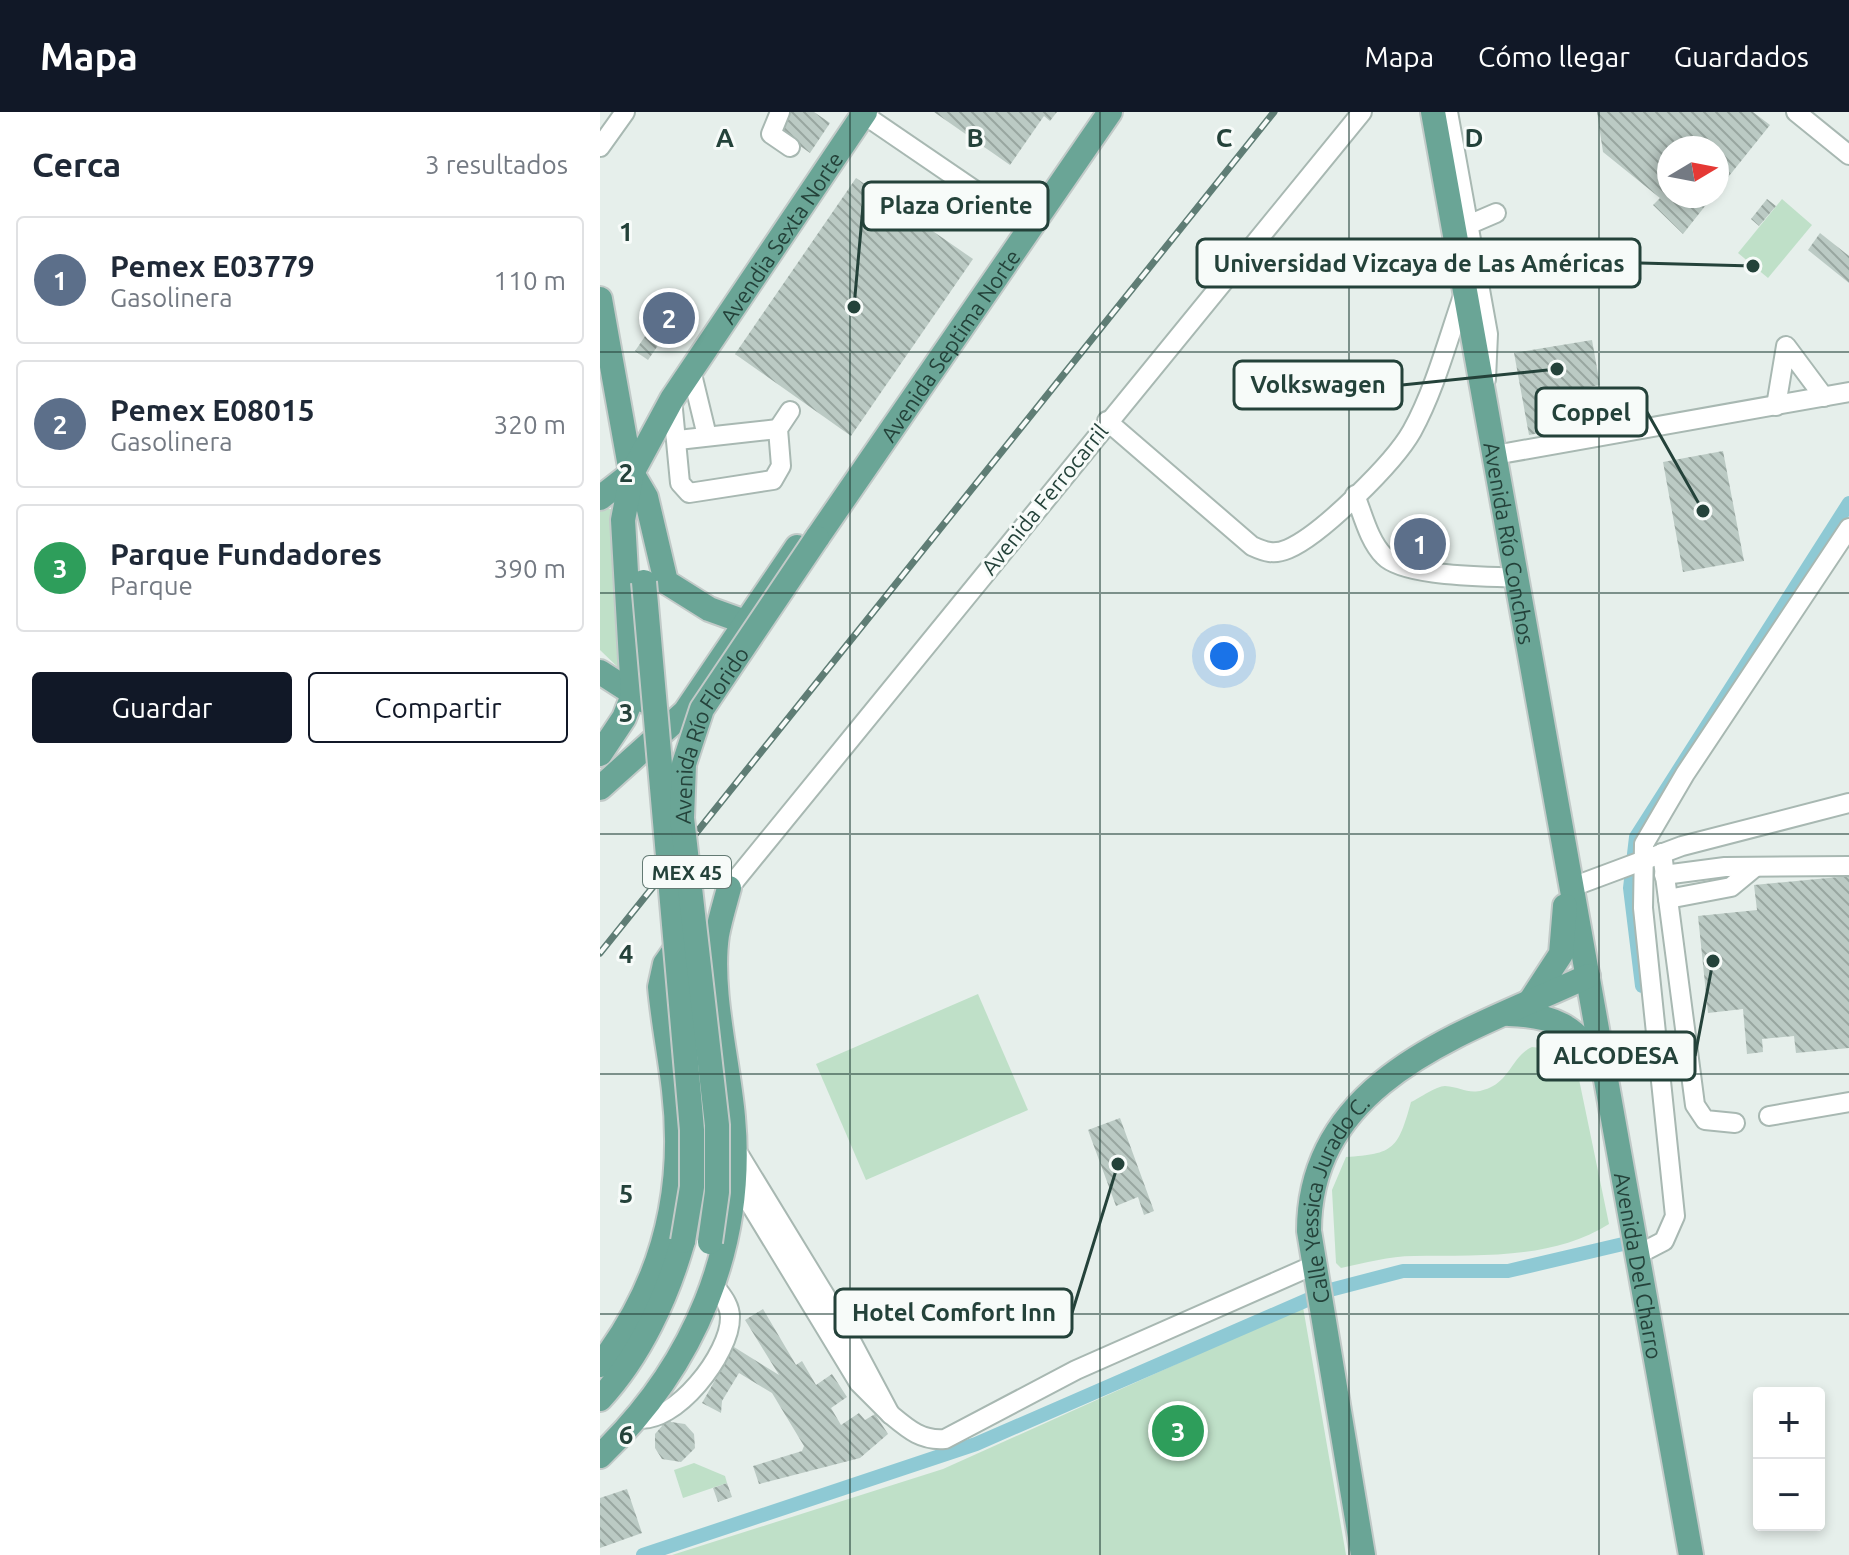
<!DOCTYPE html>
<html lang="es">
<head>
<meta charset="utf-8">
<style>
	:root { --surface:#fff; --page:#f2f2f3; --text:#1f2937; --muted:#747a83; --line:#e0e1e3; --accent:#111827 }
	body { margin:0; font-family:Ubuntu,sans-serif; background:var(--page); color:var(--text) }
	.controls { position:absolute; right:24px; bottom:24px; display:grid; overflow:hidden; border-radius:8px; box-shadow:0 4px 12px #0003 }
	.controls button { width:72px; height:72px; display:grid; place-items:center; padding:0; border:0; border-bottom:2px solid var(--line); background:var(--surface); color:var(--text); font:40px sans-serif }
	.compass { position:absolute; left:1057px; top:24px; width:72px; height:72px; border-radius:50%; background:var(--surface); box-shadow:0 4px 12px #0003; rotate:80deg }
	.you { position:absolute; left:624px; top:544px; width:28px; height:28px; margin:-20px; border:6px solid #fff; border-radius:50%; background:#1a73e8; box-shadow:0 0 0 12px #1a73e833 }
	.badge { display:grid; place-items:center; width:52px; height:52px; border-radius:50%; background:var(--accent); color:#fff; font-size:26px; font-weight:700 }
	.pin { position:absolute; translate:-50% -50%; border:4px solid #fff; box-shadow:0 2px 8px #0006 }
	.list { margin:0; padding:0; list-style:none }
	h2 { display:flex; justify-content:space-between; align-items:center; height:104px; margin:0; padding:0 32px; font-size:34px }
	h2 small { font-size:26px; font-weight:400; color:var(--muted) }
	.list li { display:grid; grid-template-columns:52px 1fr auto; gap:24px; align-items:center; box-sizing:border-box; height:128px; margin:0 16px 16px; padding:0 16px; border:2px solid var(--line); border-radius:8px }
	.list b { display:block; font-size:30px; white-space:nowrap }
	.list p { margin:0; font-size:26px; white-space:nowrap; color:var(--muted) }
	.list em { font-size:26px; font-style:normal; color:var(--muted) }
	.actions { display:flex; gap:16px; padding:24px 32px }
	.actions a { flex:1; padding:18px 0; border:2px solid var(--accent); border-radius:8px; text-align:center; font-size:28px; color:var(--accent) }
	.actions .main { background:var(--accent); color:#fff }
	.map { position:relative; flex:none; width:1249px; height:1443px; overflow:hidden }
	header { display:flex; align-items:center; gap:48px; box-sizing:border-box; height:112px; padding:0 40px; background:var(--accent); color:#fff }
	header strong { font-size:38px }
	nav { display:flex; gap:44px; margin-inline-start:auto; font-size:28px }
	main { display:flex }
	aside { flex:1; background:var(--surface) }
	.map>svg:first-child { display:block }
</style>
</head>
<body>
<header>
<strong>Mapa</strong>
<nav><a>Mapa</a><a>Cómo llegar</a><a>Guardados</a></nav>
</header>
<main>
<aside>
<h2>Cerca<small>3 resultados</small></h2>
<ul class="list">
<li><span class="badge" style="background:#5c6f8a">1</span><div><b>Pemex E03779</b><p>Gasolinera</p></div><em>110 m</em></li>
<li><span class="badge" style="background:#5c6f8a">2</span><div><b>Pemex E08015</b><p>Gasolinera</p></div><em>320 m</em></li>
<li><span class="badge" style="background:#2e9e5b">3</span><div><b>Parque Fundadores</b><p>Parque</p></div><em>390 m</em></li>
</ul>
<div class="actions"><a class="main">Guardar</a><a>Compartir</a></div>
</aside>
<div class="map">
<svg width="1249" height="1443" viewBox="0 0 1249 1443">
	<defs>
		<pattern id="building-back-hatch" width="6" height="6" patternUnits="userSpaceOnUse" patternTransform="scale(2)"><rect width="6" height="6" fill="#bbcac4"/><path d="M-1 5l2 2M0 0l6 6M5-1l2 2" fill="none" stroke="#98a6a0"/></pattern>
	</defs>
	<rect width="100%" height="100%" fill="#e6efeb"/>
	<g fill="#bfe0c8">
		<polygon points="1182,87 1212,113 1168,166 1138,141"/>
		<polygon points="7,397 14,397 28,565 0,538 0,400"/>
		<polygon points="378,882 428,998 266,1068 216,952"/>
		<path d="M932,935L969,939L975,948L1009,1112C952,1148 879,1143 814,1144C789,1144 765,1151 741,1156L736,1151L732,1078L746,1045C794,1042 798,1037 811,990C820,986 836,974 845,974C864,975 870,986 893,974C910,965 914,943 932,935Z"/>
		<polygon points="703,1195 746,1443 72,1443 343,1357"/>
		<polygon points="94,1351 125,1364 127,1371 83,1386 74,1358"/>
	</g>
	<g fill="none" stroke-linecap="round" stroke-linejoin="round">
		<g stroke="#8ec9d4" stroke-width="14">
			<polyline points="1042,874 1030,776 1036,725 1249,391"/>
			<polyline points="43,1443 376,1332 730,1178 803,1159 908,1159 1023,1132"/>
		</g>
	</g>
	<g fill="url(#building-back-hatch)">
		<polygon points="191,0 214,0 230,11 210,41 178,18"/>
		<polygon points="334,0 457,0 450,9 444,4 410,53"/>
		<polygon points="997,0 1153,0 1170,13 1117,79 1117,36 1069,36 1069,84 1113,84 1083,122 1053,93 1060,86 1003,40"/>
		<polygon points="256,66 373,147 251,324 135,242"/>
		<polygon points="1167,87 1176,94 1159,114 1151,107"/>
		<polygon points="1220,121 1249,144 1249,171 1208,138"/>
		<polygon points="61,201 74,210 48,248 35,239"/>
		<polygon points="992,228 1000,273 950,282 957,318 929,323 914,241"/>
		<polygon points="1123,339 1144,449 1083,460 1063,350"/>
		<polygon points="1249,764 1249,936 1196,941 1194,924 1162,927 1163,940 1147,942 1143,897 1108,901 1098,804 1157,798 1154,773"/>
		<polygon points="520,1006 554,1099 544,1103 538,1085 516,1094 488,1018"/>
		<polygon points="163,1197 196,1253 202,1249 216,1273 232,1262 247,1285 231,1296 241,1313 259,1301 265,1308 275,1302 288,1322 260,1346 159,1372 153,1354 202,1339 204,1334 172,1281 139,1261 122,1289 121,1301 102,1291 134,1235 179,1263 145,1208"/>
		<polygon points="65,1287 71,1310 85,1312 94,1322 95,1336 81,1350 62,1347 55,1336 55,1322 62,1314 52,1294"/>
		<polygon points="127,1371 132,1385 118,1390 113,1376"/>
		<polygon points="27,1377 42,1421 0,1436 0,1386"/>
	</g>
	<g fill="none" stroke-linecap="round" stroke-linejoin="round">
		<defs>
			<g id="minor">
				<polyline points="180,0 171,22 190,35"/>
				<polyline points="260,0 430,116"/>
				<polyline points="848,0 888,222 886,267"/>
				<polyline points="1196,0 1249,43"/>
				<polyline points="0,35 25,0"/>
				<polyline points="868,113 896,101"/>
				<polyline points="91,258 107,324"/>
				<polyline points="72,287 80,371 89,381 173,368 181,354 178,317 190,299"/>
				<polyline points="1176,294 1186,234 1224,285"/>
				<path d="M507,309L652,434C665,440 674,443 688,437C721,423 794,351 812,319C835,277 848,227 864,181"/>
				<polyline points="78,328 178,317"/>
				<polyline points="895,343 1249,280"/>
				<path d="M755,383C763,403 769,429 784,444C804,465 887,464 917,466"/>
				<polyline points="1062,741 1095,993 1105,1008 1135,1011"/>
				<polyline points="1064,763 1125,755 1249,754"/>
				<polyline points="972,775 1082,734 1249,691"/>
				<polyline points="129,776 762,0"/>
				<polyline points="1068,787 1131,775 1154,756"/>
				<polyline points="1169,1004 1249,990"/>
				<polyline points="135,1067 259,1271 290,1302 240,1208 135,1036"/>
				<polyline points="1037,1143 1064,1129 1075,1104 1043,796 1044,732 1085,662 1249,416"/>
				<path d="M290,1302C308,1317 321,1329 345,1327L476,1258L714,1153"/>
				<path d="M37,1306C74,1314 131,1241 130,1205C130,1192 121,1183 114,1173"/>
			</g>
			<g id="major">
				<path id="s1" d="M833,0L1091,1443"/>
				<polyline points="0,187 32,366"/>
				<polyline points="32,361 46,385 66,470 109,497 145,510"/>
				<polyline points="0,386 32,361"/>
				<path id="s2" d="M217,426L510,0"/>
				<polyline points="0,560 45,589"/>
				<path id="s3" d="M0,642L24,606L33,583L23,408L32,361L72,287L265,0"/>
				<polyline points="0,676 85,600 197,435"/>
				<polyline points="931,888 961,842 965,794"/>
				<path d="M909,902C952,903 979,914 998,954"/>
				<path d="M0,1253C63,1172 86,1079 74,978C70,943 63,909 60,875L65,852L84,825"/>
				<path d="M0,1287C40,1244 67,1185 83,1129"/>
				<path d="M0,1344C94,1254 145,1135 133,1005C128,949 109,878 117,823C120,807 125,791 129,776"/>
				<path id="s4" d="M763,1443L709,1119C709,964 871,919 988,864"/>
			</g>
		</defs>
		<use href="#minor" stroke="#a8b8b2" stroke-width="22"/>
		<use href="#major" stroke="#c2cac8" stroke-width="28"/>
		<use href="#minor" stroke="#fff" stroke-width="18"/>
		<use href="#major" stroke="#6aa596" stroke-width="24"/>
		<defs>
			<polyline id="rail" points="0,841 674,0"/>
		</defs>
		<use href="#rail" stroke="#5f7d75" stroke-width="7"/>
		<use href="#rail" stroke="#f7fbf9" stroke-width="4" stroke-dasharray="12" stroke-linecap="butt"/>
		<defs>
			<g id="major-bridge">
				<polyline points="44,470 92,1018 92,1075 83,1129"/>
				<path id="s5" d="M110,1130L117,1080V1013L82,706L84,652L102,597L217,426"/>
			</g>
		</defs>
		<use href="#major-bridge" stroke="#c2cac8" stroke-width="28" stroke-linecap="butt"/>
		<use href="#major-bridge" stroke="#6aa596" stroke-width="24"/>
	</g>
	<path fill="none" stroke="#24423a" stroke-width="2" stroke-opacity="0.55" d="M250,0V1443M500,0V1443M749,0V1443M999,0V1443M0,240H1249M0,481H1249M0,722H1249M0,962H1249M0,1202H1249"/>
	<g text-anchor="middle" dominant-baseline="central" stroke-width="6" stroke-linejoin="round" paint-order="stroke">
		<rect fill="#f7fbf9" stroke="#637a73" stroke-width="2" x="43" y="744" width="88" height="32" rx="6"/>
		<g font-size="20" font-weight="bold" fill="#24423a">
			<text x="87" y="760">MEX 45</text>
		</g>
		<g font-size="22" fill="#24423a" stroke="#f7fbf9">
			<text stroke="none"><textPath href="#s3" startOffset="570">Avendia Sexta Norte</textPath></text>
			<text stroke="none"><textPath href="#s2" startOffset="234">Avenida Septima Norte</textPath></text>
			<text transform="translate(444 387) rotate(-51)">Avenida Ferrocarril</text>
			<text stroke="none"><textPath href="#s1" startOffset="438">Avenida Río Conchos</textPath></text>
			<text stroke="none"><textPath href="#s5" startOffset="516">Avenida Río Florido</textPath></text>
			<text stroke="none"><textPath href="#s4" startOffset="366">Calle Yessica Jurado C.</textPath></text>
			<text stroke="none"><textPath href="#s1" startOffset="1172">Avenida Del Charro</textPath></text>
		</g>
	</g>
	<g font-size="26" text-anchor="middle" font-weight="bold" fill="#24423a" stroke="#f7fbf9" stroke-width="6" stroke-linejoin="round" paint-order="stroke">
		<text x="125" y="35">A</text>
		<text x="375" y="35">B</text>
		<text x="624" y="35">C</text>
		<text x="874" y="35">D</text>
		<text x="26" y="129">1</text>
		<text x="26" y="370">2</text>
		<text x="26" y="610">3</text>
		<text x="26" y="851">4</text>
		<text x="26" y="1091">5</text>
		<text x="26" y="1332">6</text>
	</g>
	<path fill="none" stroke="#24423a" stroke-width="3" d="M254 195L263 94M1153 154L1040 151M957 257L802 273M1103 399L1047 300M1113 849L1095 944M518 1052L472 1201"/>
	<g fill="#24423a" stroke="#f7fbf9" stroke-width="3">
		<circle cx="254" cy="195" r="8"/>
		<circle cx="1153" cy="154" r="8"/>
		<circle cx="957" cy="257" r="8"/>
		<circle cx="1103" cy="399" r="8"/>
		<circle cx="1113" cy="849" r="8"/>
		<circle cx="518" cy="1052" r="8"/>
	</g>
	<g fill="#f7fbf9" stroke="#24423a" stroke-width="3">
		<rect x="263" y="70" width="185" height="48" rx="8"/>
		<rect x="597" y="127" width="443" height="48" rx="8"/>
		<rect x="634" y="249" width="168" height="48" rx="8"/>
		<rect x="936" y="276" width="111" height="48" rx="8"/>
		<rect x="938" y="920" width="157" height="48" rx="8"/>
		<rect x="235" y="1177" width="237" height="48" rx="8"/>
	</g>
	<g font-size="24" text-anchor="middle" font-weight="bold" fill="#24423a">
		<text x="356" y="102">Plaza Oriente</text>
		<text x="819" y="160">Universidad Vizcaya de Las Américas</text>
		<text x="718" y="281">Volkswagen</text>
		<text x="991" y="309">Coppel</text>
		<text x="1016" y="952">ALCODESA</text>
		<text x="354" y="1209">Hotel Comfort Inn</text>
	</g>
</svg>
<div class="controls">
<button>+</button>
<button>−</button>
</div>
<svg class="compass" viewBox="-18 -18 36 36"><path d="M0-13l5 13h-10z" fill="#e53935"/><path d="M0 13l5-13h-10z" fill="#747a83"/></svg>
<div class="you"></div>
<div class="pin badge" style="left:820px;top:432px;background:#5c6f8a">1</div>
<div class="pin badge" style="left:69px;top:206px;background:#5c6f8a">2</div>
<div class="pin badge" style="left:578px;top:1319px;background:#2e9e5b">3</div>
</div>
</main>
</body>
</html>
